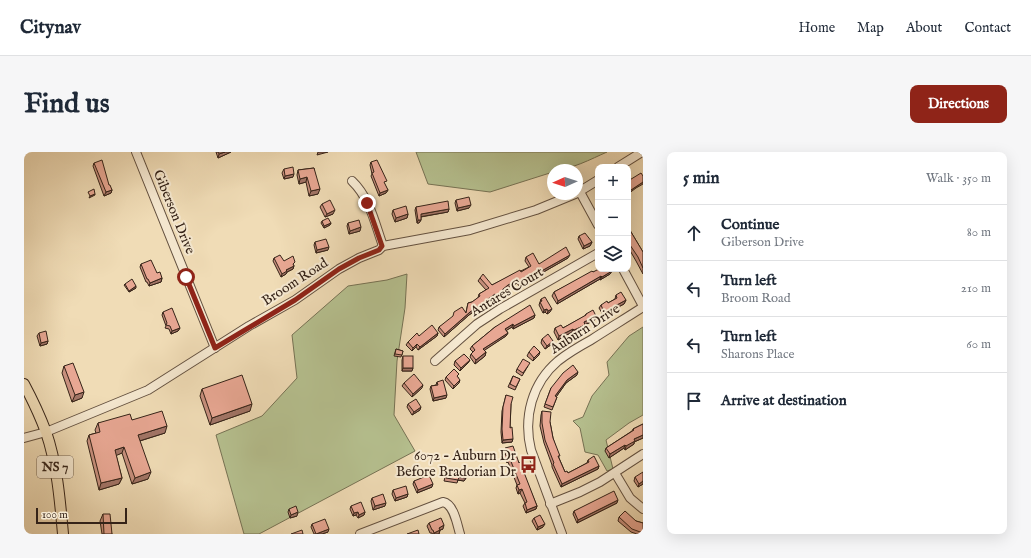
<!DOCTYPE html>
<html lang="en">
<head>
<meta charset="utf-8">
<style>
	:root { --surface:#fff; --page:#f6f6f7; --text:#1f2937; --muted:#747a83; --line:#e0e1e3; --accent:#8f2418 }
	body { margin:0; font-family:"IM FELL English",serif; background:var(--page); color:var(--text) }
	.controls { position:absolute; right:12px; top:12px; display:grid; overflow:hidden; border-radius:8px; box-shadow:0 4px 16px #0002 }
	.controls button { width:36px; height:36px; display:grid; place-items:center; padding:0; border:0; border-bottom:1px solid var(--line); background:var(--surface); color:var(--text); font:20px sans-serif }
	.compass { position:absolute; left:523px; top:12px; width:36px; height:36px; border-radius:50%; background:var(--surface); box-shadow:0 4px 16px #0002; rotate:267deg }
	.scale { position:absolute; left:12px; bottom:10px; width:91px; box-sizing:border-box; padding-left:4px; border:2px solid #352318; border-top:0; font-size:11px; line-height:14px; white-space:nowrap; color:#352318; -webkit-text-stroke:3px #f5e8d0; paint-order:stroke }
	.stop { position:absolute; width:12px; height:12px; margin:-9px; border:3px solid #8f2418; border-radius:50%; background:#fff }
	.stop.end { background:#8f2418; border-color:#fff; box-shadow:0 1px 4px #0008 }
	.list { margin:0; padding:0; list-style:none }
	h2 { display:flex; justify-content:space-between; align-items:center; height:52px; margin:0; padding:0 16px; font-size:17px }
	h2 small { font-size:13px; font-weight:400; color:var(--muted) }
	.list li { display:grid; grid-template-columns:26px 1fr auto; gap:12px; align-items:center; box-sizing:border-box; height:56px; padding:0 16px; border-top:1px solid var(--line) }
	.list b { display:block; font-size:15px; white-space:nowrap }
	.list p { margin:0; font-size:13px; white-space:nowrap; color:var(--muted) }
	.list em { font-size:13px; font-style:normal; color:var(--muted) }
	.icon { flex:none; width:22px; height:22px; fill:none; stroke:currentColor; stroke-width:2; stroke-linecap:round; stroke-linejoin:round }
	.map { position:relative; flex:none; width:619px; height:382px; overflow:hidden; border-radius:8px }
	header { display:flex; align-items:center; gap:24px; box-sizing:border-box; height:56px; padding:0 20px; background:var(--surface); border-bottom:1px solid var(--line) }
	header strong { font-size:19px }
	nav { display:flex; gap:22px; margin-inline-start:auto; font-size:14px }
	.intro { display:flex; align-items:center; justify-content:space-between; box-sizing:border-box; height:96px; padding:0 24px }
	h1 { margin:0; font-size:28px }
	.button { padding:10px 18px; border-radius:8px; background:var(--accent); color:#fff; font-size:14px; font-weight:700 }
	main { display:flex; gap:24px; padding:0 24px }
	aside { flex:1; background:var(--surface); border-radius:8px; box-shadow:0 4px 16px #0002 }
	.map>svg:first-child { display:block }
</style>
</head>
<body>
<header>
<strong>Citynav</strong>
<nav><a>Home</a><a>Map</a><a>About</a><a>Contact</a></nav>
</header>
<div class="intro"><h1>Find us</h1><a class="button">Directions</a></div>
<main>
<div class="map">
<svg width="619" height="382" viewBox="0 0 619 382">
	<rect width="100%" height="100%" fill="#f0dcb6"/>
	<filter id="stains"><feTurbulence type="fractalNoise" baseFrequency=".005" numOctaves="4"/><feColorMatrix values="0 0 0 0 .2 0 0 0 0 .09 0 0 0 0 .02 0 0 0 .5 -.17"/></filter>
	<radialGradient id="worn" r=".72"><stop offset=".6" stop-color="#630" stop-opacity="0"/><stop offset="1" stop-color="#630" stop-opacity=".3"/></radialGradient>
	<g fill="#b6c190" stroke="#767254">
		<path d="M392,0H583C567,7 547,18 529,18V20L466,40L404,32Z"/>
		<polygon points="383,122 381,156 373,209 370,263 391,299 235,382 220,382 192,283 238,264 273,226 268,183 324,134 363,128"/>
		<polygon points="619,175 619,263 605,271 582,288 589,317 583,319 574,303 561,300 556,276 549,269 559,265 568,244 585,223 583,210 605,184"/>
	</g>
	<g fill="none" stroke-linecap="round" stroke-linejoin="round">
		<defs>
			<g id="minor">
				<polyline points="112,0 191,196"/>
				<polyline points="594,15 618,0"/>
				<path d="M328,29C346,46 351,72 359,94"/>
				<polyline points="556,40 574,73"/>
				<polyline points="553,41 574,28"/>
				<polyline points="599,117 619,154"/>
				<polyline points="411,209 453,172 476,157 574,101"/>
				<polyline points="0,286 22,280 124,238 225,174 271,148 315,117 335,106 355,98 359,94 446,78 512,58 551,42"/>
				<polyline points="591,321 606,346 619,357"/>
				<polyline points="526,352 556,340 576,330 619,302"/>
				<path d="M336,382L419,350C430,352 433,372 436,382"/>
				<path d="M538,382L507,298C499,265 508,231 534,209C544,201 556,194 567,188C584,177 602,166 619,155"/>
			</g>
			<path id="major" d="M0,232C8,247 16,264 22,280C33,312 36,348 39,382"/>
		</defs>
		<use href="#minor" stroke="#645140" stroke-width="10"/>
		<use href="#major" stroke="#352318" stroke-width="12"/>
		<use href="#minor" stroke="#f5e8d0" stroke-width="8"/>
		<use href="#major" stroke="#f0dcb6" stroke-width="10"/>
	</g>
	<g fill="#c8907e" stroke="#352318">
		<polygon points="192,0 207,0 194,6"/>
		<polygon points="347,10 361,33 364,38 362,41 355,44 347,24 348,22 346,13"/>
		<polygon points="70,11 88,38 87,41 80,44 69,14"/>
		<polygon points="290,16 294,42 285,44 282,30 275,32 273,23 274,18"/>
		<polygon points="260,17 269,25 260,27 258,21"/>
		<polygon points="432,48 445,56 433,59 431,51"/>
		<polygon points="298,52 309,62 301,65 296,55"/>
		<polygon points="392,55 425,57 424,60 397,65 397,68 395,71 393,71 391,58"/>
		<polygon points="369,58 384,62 383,66 371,70 368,62"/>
		<polygon points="298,69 307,71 306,73 300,76 297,71"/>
		<polygon points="324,71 336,79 325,82 323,74"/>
		<polygon points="604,75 619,100 619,122 612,109 604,95"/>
		<polygon points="555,84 568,90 566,94 559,97 554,87"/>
		<polygon points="291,90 304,98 292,101 290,93"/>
		<polygon points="502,105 515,112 544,106 495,134 493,131 483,136 477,141 475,146 472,149 469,146 445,163 420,185 414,178 415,175 442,160 444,151 448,150 454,146 455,142 462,138 454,129 456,126 468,133 505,115 501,109"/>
		<polygon points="250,106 270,113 269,117 263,120 262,122 257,125 249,109"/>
		<polygon points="117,112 133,121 138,126 137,130 125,134 123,130 122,130 116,115"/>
		<polygon points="588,119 586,122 576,128 576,127 533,152 528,144 530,140 569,120"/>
		<polygon points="101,132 112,136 105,140 100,133"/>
		<polygon points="592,143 602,148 600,152 579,163 575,156 577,153 584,151 591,147"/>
		<polygon points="517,147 526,160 523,162 521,160 519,161 515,153"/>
		<polygon points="139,160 156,176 154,179 147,182 145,177 141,176 142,174 138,163"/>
		<polygon points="562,162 572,164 571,168 561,173 560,176 549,182 548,180 534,188 530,180 531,176 539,176 561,164"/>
		<polygon points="511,163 510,166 489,177 488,175 482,178 484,181 482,184 460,198 462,200 461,204 451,212 446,205 447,202 449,200 446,197 448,194 471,175"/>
		<polygon points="15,181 24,189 23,192 16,194 13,184"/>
		<polygon points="414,181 413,184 394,198 392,195 388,199 382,193 384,190 395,184"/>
		<polygon points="518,187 529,189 528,192 521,197 517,191"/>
		<polygon points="372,197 379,199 377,205 370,204"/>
		<polygon points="505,200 515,203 509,209 503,204"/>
		<polygon points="379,204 388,219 378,219 378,208"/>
		<polygon points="446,208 444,211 436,219 430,213 431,209"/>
		<polygon points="40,214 58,246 48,250 38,221"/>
		<polygon points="504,214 498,224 492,220 493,217"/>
		<polygon points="553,223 542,231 532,245 533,245 528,258 520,255 527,236"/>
		<polygon points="489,224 496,227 491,238 484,235"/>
		<polygon points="422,225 434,225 435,231 429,237 421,228"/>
		<polygon points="413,230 422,246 409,249 406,237 407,234 412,233"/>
		<polygon points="380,231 398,236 388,245 378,234"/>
		<polygon points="178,237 226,259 186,273 176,244"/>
		<polygon points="482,243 487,252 486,276 488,290 478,291 477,280 478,259"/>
		<polygon points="384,252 396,258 388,263 383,255"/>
		<polygon points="518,259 526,270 529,286 535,306 541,320 544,321 563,311 564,308 575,314 574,317 537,335 528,315 528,313 520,291 516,274 517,263"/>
		<polygon points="108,268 141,281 116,289 124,327 108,332 98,301 92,303 98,326 95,332 75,338 63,289 65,283 72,281 71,278 74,271"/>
		<polygon points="619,272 619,286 610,290 610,292 601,298 600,296 585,306 581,299 582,296 608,279 609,277"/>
		<polygon points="481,296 495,311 513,354 512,357 502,361 499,354 501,351 496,341 494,342 492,336 493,333 484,310 483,311 480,306 481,303 480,299"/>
		<polygon points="423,318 435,320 436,318 442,326 440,329 434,328 433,331 420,329"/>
		<polygon points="611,325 619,332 614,335 610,329"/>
		<polygon points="390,329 408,335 393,341 389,332"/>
		<polygon points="369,338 384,342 383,345 371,349 368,342"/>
		<polygon points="348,346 361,354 349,358 347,349"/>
		<polygon points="593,351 553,371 549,362 550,359"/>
		<polygon points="327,354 341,360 340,363 334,366 332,363 329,364 326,357"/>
		<polygon points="265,357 273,364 266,366 264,360"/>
		<polygon points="79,362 88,382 78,382 76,369"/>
		<polygon points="595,365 612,369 619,371 619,382 613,382 607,380 594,369"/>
		<polygon points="510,366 519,375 513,378 508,369"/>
		<polygon points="405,371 419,377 416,378 415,382 408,382 408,381 406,381 403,374"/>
		<polygon points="288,372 304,380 298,382 290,382 287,375"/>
	</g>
	<g fill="#a27567" stroke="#352318">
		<polygon points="201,0 207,0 194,6 195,2"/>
		<polygon points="294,0 304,0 293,3"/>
		<polygon points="270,22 269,25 260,27 261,24"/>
		<polygon points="283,25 282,30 275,32 276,27"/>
		<polygon points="619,30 619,32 612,36 604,42 604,40"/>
		<polygon points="296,37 294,42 285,44 287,39"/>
		<polygon points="88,38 87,41 80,44 82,40"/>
		<polygon points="364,38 362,41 355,44 356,41"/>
		<polygon points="71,42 71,43 65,46 66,44"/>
		<polygon points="447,53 445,56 433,59 434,56"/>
		<polygon points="425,57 424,60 395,65 397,62"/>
		<polygon points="311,58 309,62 301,65 303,62"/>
		<polygon points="384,62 383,66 371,70 372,66"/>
		<polygon points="394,68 397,68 395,71 393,71"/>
		<polygon points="307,71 306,73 300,76 300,74"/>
		<polygon points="337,75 336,79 325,82 326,79"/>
		<polygon points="568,90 566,94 559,97 560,94"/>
		<polygon points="305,95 304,98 292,101 293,98"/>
		<polygon points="546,103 544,106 495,134 496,131"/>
		<polygon points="270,114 269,117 263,120 262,122 257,125 258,122 262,118"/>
		<polygon points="588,119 586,122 576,128 578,125"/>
		<polygon points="577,124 576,127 533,152 534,149"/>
		<polygon points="138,126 137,130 125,134 126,131"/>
		<polygon points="494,128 493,131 483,136 477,141 478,138 484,133"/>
		<polygon points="112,134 112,136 105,140 105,139"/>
		<polygon points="471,142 469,146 445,163 420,185 421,182 446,160"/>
		<polygon points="476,143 475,146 472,149 473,146"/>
		<polygon points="602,148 600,152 579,163 580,160"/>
		<polygon points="523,157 521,160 519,161 520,158"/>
		<polygon points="528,157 526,160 523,162 524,159"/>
		<polygon points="511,163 510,166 489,177 490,174"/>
		<polygon points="572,164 571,168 558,174 560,170"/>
		<polygon points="489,172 488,175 480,180 481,177"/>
		<polygon points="561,173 560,176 549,182 550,178"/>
		<polygon points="156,176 154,179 147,182 148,179"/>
		<polygon points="549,177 548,180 534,188 535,184"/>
		<polygon points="414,181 413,184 394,198 396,195"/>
		<polygon points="484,181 482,184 458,200 459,197"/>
		<polygon points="24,189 23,192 16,194 17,191"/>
		<polygon points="529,189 528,192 521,197 523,194"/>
		<polygon points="393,192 392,195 388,199 389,196"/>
		<polygon points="462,200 461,204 451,212 452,208"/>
		<polygon points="516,200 515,203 509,209 510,206"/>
		<polygon points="446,208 444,211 436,219 437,216"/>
		<polygon points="379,216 389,216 388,219 378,219"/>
		<polygon points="554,220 553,223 542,231 530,248 531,244 543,228"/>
		<polygon points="436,228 435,231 429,237 430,234"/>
		<polygon points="399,233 398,236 388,245 389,242"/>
		<polygon points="60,240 58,246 48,250 51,243"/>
		<polygon points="423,243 422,246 409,249 410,246"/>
		<polygon points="228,252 226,259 186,273 188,266"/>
		<polygon points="397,255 396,258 388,263 390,260"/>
		<polygon points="143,274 141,281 112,290 114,283"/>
		<polygon points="619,283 619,286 610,290 610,292 601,298 602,294 610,287"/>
		<polygon points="489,287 488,290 478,291 479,288"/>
		<polygon points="601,293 600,296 585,306 586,302"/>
		<polygon points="100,295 98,301 89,305 91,298"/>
		<polygon points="575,314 574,317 537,335 538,332"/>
		<polygon points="127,320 124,327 108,332 111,326"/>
		<polygon points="435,325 442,326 440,329 433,328"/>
		<polygon points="98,326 95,332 75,338 77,331"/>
		<polygon points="619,329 619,332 614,335 615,332"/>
		<polygon points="409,332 408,335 393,341 394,338"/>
		<polygon points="498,337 496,341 494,342 495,338"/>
		<polygon points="384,342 383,345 371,349 372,346"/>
		<polygon points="594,348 593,351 553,371 554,368"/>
		<polygon points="362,351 361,354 349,358 351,354"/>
		<polygon points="513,354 512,357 502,361 503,358"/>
		<polygon points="274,360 273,364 266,366 267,363"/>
		<polygon points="334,360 332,363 329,364 330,361"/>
		<polygon points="341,360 340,363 334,366 335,363"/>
		<polygon points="521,372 519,375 513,378 514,375"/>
		<polygon points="420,373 419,377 414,379 415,376"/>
		<polygon points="305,377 304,380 298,382 292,382"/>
		<polygon points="416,378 415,382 410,382 410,381"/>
	</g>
	<g fill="#e8a793" stroke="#352318">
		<polygon points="194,0 201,0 195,2"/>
		<polygon points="78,8 85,33 86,33 88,38 82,40 70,11"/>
		<polygon points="353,8 363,29 360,30 364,38 356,41 348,21 350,20 347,10"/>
		<polygon points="269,15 270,22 261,24 260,17"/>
		<polygon points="290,16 296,37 287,39 283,25 276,27 274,18"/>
		<polygon points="617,21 619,24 619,30 604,40 604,29"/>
		<polygon points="70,37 71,42 66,44 64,40"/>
		<polygon points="445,45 447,53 434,56 432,48"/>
		<polygon points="306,48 311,58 303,62 298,52"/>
		<polygon points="424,49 425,57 397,62 397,68 394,68 392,55"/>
		<polygon points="382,54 384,62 372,66 369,58"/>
		<polygon points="304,66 307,71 300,74 298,69"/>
		<polygon points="335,68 337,75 326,79 324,71"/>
		<polygon points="604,75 619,100 619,116 614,105 604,90"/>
		<polygon points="561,81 568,90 560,94 555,84"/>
		<polygon points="302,87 305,95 293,98 291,90"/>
		<polygon points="542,95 546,103 496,131 494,128 484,133 478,138 477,141 475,141 476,143 473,146 471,142 446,160 421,182 415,175 429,164 430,160 438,155 442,161 444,151 448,150 456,144 455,142 465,136 456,126 459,122 468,133 496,118 497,120 507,114 502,105 509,101 515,112"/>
		<polygon points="256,103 260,109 269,104 271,110 269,112 270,114 262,118 263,119 258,122 250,106"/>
		<polygon points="127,108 133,121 136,120 138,126 126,131 124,127 123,127 117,112"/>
		<polygon points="575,117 586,117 588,119 578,125 577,124 534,149 530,140 568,119 569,120"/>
		<polygon points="108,127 112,134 105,139 101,132"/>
		<polygon points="597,140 602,148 580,160 577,153 583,149 584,151 593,146 592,143"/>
		<polygon points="521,145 528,157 524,159 523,157 520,158 516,150 518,149 517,147"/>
		<polygon points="506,153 511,163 490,174 489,172 481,177 484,181 459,197 462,200 452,208 447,202 451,198 448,194 471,175"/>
		<polygon points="148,156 156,176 148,179 146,174 142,173 143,171 139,160"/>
		<polygon points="569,158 572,164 560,170 561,173 550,178 549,177 535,184 531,176 537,173 539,176 562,163 562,162"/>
		<polygon points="408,173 414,181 396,195 393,192 389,196 384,190 393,181 395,184"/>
		<polygon points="22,179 24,189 17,191 15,181"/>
		<polygon points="524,182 529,189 523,194 518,187"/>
		<polygon points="510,194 516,200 510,206 505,200"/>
		<polygon points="372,197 379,199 378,203 371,202"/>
		<polygon points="440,202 446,208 437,216 431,209"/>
		<rect x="379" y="204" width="10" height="12"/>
		<polygon points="499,207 506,211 499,221 493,217"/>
		<polygon points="49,211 60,240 51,243 40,214"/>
		<polygon points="549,213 554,220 543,228 531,244 533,245 529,255 521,252 527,236 539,221"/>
		<polygon points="430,217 435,222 433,224 436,228 430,234 422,225"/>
		<polygon points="390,222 399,233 389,242 380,231"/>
		<polygon points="218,223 228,252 188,266 178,237"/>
		<polygon points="489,224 496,227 492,235 486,232"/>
		<polygon points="419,228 423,243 410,246 407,234 414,233 413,230"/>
		<polygon points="482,243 489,245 487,252 486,276 488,275 489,287 479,288 478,277 479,255"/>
		<polygon points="392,247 397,255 390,260 384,252"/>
		<polygon points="138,259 143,274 114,283 127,320 111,326 100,295 91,298 98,326 77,331 65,283 76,280 74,271 106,262 108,268"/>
		<polygon points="518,259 527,260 526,270 529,286 536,304 534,304 541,320 543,319 544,321 565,310 564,308 570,304 575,314 538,332 529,312 530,311 521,288 518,271"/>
		<polygon points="619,272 619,283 610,287 611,289 602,294 601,293 586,302 582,296 610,278 609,277"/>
		<polygon points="489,294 495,311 496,310 513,354 503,358 501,351 503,350 498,337 495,338 493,333 496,332 486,307 485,307 481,302 483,301 481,296"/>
		<polygon points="423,318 435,320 436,318 443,319 442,326 435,325 434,328 422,326"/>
		<polygon points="619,320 619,329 615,332 611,325"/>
		<polygon points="405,323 409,332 394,338 390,329"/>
		<polygon points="382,334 384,342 372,346 369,338"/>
		<polygon points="590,339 594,348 554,368 550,359"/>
		<polygon points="359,342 362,351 351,354 348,346"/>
		<polygon points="337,350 341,360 335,363 334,360 330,361 327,354"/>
		<polygon points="272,354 274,360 267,363 265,357"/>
		<polygon points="601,359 612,369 619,371 619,381 608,377 595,365"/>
		<polygon points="79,362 86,362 88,382 80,382"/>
		<polygon points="516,363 521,372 514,375 510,366"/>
		<polygon points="417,366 420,373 415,376 416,378 410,381 409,378 408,378 405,371"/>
		<polygon points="301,367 305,377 292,382 288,372"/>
		<polygon points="278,378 279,382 267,382"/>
		<polygon points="394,378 395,382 383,382"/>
	</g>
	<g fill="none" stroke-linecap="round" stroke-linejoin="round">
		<polyline stroke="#8f2418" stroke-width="5" points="162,125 191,196 271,148 315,117 335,106 355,98 358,94 343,51"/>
	</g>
	<defs>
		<symbol id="bus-bare" viewBox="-9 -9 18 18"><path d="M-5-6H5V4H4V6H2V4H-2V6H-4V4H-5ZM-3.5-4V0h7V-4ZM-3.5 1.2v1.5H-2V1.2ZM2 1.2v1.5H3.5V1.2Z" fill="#8f2418" stroke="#f5e8d0" stroke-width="2.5" paint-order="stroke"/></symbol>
	</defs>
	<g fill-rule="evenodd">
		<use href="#bus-bare" x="492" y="300" width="25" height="25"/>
	</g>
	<g text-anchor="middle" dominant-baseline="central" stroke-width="4" stroke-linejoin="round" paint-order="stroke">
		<rect fill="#f5e8d0" stroke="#6f5e4f" stroke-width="1" x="13" y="304" width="36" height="22" rx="3"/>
		<g font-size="13" font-weight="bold" fill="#352318">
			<text x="31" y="315">NS 7</text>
		</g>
		<g font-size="14" fill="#352318" stroke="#f5e8d0">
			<text transform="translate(150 60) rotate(68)">Giberson Drive</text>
			<text transform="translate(271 130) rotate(-33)">Broom Road</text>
			<text transform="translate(483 140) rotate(-31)">Antares Court</text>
			<text transform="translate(561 177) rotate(-33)">Auburn Drive</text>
		</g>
		<g font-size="14" fill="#352318" stroke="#f5e8d0" text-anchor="end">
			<text x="492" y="304">6072 - Auburn Dr<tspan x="492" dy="16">Before Bradorian Dr</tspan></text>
		</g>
	</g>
	<rect width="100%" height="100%" filter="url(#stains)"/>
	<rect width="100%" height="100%" fill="url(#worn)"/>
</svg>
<div class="controls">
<button>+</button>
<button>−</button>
<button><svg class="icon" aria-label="layers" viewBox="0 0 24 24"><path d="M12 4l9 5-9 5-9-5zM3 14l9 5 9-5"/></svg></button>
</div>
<svg class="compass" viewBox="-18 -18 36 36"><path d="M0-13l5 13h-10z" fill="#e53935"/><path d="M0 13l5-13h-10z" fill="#747a83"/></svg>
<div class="scale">100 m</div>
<div class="stop" style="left:162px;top:125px"></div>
<div class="stop end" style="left:343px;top:51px"></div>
</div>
<aside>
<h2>5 min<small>Walk · 350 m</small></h2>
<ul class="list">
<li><svg class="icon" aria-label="ahead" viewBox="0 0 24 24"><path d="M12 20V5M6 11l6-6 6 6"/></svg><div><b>Continue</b><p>Giberson Drive</p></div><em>80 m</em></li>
<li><svg class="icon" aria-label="left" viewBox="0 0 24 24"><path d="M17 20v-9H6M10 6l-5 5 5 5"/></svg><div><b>Turn left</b><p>Broom Road</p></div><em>210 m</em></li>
<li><svg class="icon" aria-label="left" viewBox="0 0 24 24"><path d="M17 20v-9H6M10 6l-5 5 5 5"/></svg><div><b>Turn left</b><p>Sharons Place</p></div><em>60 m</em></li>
<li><svg class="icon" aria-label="arrive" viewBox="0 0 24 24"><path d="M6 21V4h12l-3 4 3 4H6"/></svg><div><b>Arrive at destination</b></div></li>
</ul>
</aside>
</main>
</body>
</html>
